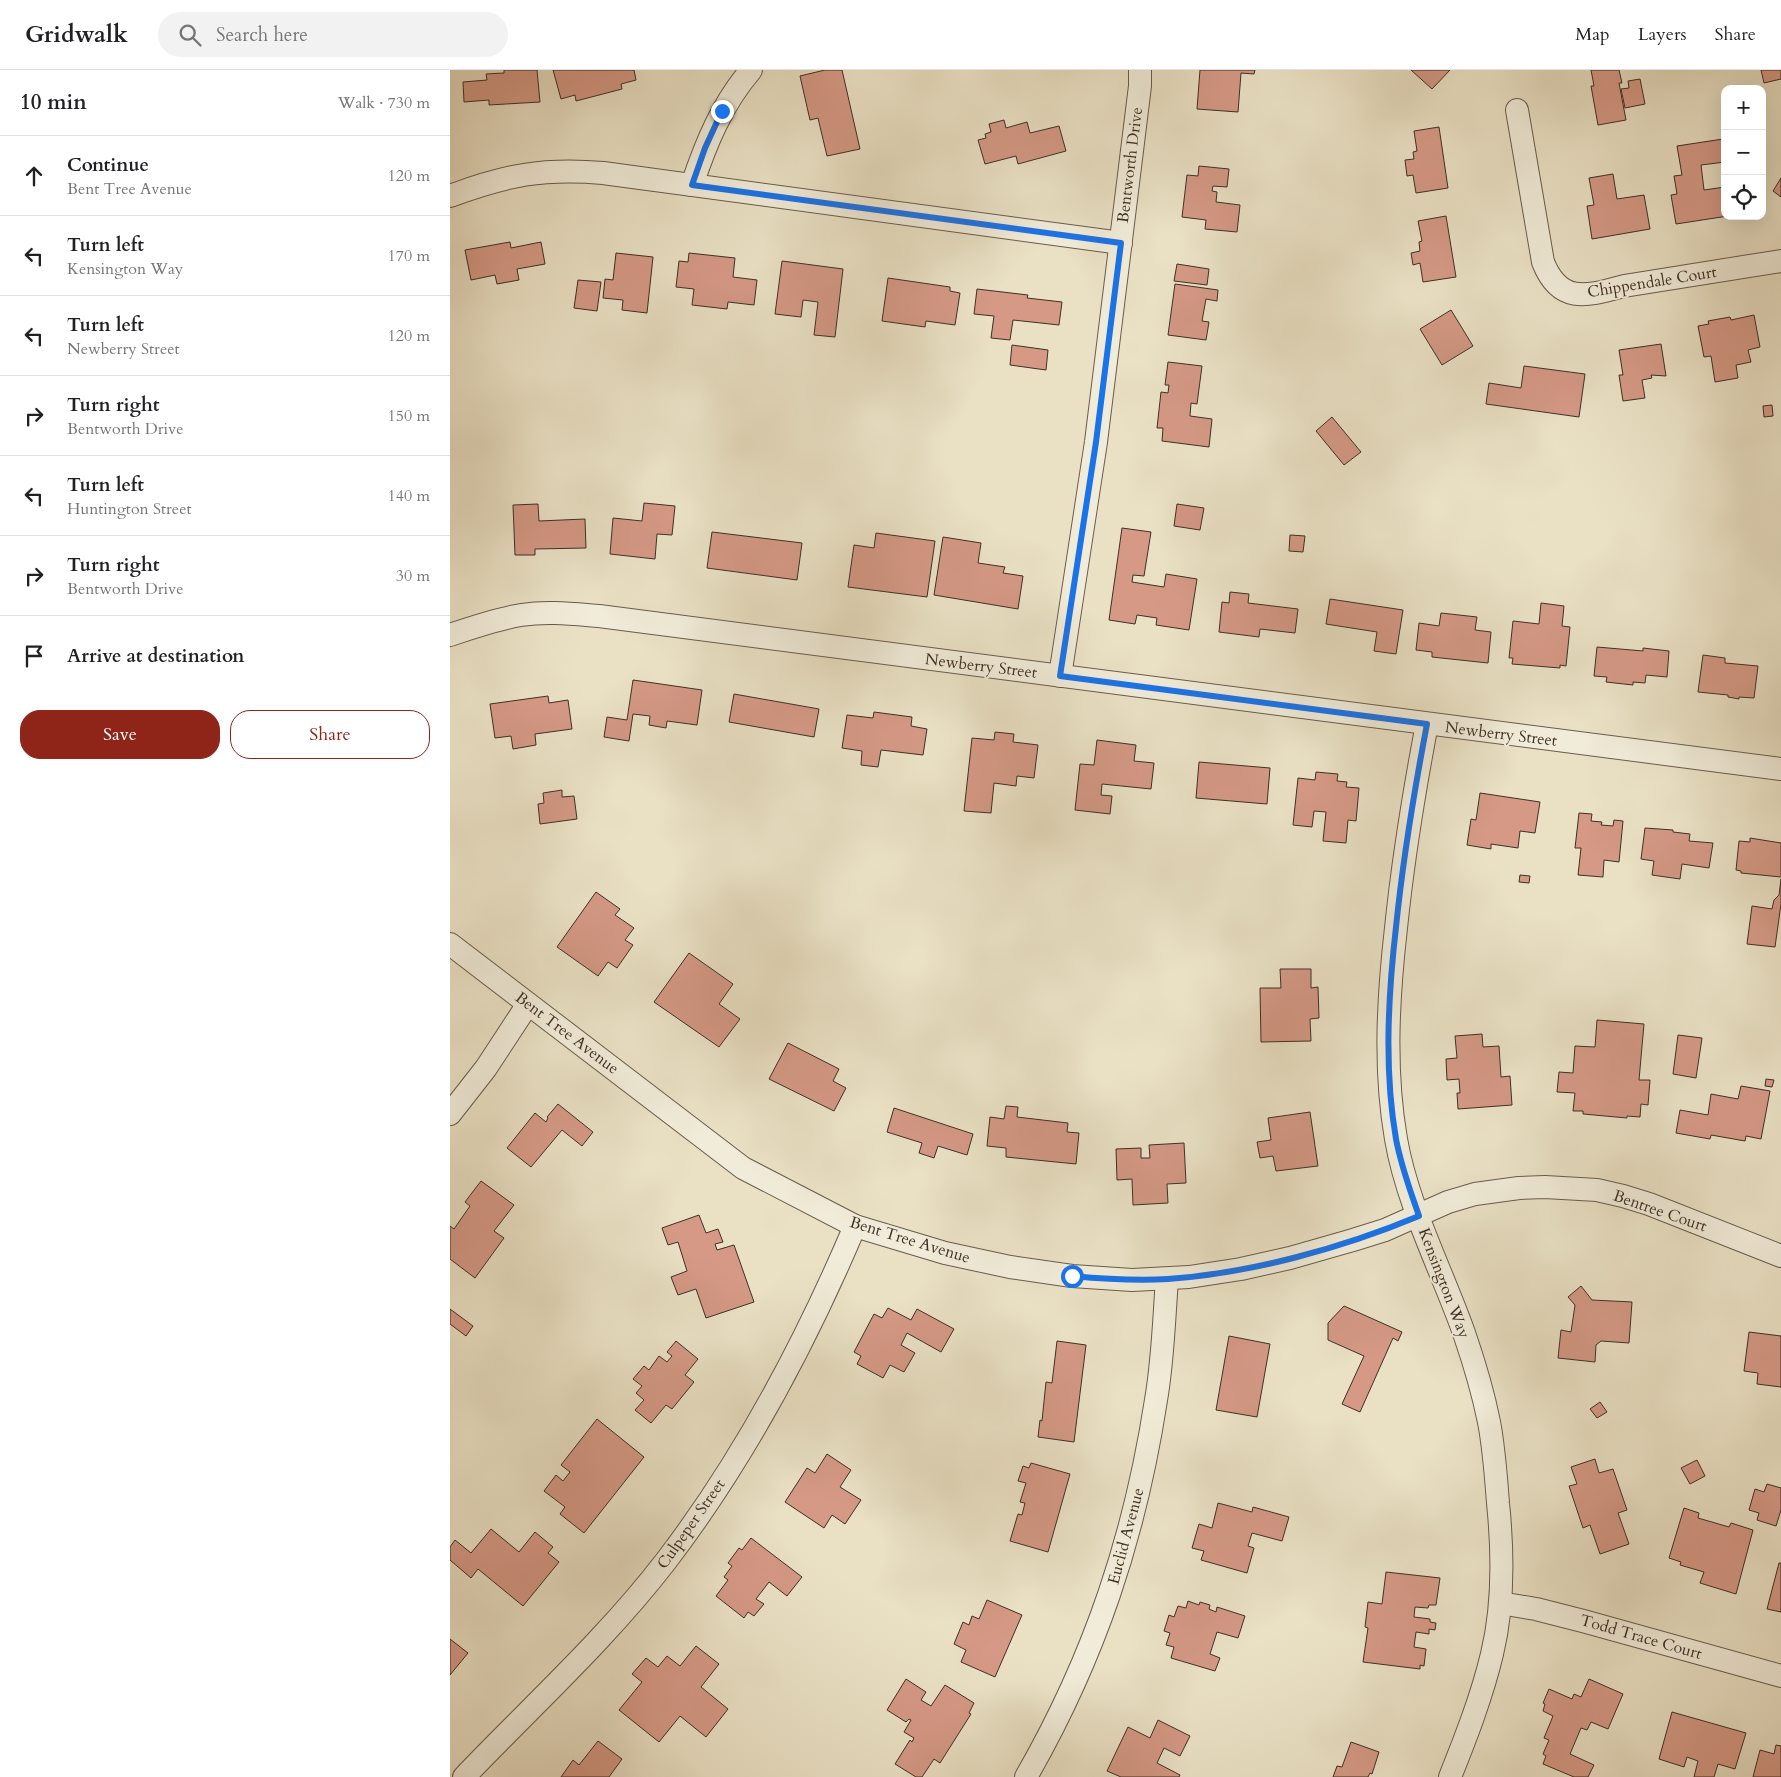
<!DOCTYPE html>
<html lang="en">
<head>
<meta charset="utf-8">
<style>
	:root { --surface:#fff; --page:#f2f2f2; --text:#202124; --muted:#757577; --line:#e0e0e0; --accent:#8f2418 }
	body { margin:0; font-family:Cardo,serif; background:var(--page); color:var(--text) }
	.controls { position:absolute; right:15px; top:15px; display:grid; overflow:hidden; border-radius:10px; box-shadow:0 5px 20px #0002 }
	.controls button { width:45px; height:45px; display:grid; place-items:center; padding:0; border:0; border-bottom:1px solid var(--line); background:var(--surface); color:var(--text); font:25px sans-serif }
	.stop { position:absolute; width:15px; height:15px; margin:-11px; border:4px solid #1a73e8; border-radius:50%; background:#fff }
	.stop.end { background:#1a73e8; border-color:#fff; box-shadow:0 1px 5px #0008 }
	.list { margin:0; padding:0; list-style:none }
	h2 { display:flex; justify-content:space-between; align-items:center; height:65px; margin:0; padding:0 20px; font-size:21px }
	h2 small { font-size:16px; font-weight:400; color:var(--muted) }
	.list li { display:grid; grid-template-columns:32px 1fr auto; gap:15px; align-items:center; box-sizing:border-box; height:80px; padding:0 20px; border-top:1px solid var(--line) }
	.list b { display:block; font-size:19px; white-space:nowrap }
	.list p { margin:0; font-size:16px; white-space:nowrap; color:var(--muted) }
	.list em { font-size:16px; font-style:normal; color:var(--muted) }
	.actions { display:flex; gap:10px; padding:15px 20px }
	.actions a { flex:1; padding:11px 0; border:1px solid var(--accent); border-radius:20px; text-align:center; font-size:18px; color:var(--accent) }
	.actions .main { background:var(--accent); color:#fff }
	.icon { flex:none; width:28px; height:28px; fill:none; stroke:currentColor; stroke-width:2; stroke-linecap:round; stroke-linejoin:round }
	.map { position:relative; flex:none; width:1331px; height:1707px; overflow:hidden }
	header { display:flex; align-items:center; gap:30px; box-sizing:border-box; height:70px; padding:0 25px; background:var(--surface); border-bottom:1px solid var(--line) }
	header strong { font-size:24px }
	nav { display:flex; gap:28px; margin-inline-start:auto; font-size:18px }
	.search { width:350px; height:45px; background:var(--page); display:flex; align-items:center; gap:12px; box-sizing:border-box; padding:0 18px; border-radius:28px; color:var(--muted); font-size:19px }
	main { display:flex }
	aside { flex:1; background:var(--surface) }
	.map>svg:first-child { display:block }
</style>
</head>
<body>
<header>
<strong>Gridwalk</strong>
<div class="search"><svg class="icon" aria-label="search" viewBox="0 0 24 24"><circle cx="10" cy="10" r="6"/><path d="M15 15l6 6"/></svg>Search here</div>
<nav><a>Map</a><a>Layers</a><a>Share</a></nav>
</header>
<main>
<aside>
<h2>10 min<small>Walk · 730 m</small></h2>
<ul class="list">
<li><svg class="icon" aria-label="ahead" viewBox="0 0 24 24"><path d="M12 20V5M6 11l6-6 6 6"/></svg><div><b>Continue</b><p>Bent Tree Avenue</p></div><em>120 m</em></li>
<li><svg class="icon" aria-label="left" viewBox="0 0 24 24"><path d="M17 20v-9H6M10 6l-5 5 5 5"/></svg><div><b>Turn left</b><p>Kensington Way</p></div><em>170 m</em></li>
<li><svg class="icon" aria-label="left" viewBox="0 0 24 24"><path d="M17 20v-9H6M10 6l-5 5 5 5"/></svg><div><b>Turn left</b><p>Newberry Street</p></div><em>120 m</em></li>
<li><svg class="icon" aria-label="right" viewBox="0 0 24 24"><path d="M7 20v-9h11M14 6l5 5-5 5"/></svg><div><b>Turn right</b><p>Bentworth Drive</p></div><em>150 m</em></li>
<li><svg class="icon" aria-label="left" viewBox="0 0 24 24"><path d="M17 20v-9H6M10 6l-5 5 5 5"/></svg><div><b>Turn left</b><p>Huntington Street</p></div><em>140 m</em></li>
<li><svg class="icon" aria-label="right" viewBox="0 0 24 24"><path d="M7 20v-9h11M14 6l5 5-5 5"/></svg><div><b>Turn right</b><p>Bentworth Drive</p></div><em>30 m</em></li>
<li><svg class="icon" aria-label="arrive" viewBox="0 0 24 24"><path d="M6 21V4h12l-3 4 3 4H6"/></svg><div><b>Arrive at destination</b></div></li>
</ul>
<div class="actions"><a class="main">Save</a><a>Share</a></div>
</aside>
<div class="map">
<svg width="1331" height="1707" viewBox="0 0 1331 1707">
	<rect width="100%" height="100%" fill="#eae1c5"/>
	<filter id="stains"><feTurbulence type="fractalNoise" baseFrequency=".004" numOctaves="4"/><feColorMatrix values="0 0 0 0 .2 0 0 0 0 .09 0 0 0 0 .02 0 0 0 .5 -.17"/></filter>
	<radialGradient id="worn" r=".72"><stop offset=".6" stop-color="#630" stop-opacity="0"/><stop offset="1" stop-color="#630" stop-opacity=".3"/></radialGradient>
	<g fill="#d59986" stroke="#3e2f25">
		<polygon points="54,0 87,0 90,32 39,35 39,30 14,32 13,12 37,10 36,4 54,3"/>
		<polygon points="103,0 184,0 186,10 171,14 172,19 126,31 125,25 111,29"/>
		<polygon points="375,0 392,0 410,79 377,86 368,48 360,50 350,6"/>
		<polygon points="750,0 805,0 804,4 791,3 788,42 747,39"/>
		<polygon points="961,0 1000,0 982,19"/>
		<polygon points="1141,0 1169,0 1172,13 1169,13 1176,50 1148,55 1141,16 1144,16"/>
		<polygon points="1311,0 1331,0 1331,9 1314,13"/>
		<polygon points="1190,9 1195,34 1175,38 1171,19 1179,18 1178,11"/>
		<polygon points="554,50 556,58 577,52 580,63 609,56 616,81 568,94 566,86 535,94 528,70 536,68 535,64 541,62 539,54"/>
		<polygon points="989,57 998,118 966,123 963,105 957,106 955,90 964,89 963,82 967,81 964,61"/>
		<polygon points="1273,69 1275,92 1251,95 1254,120 1275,117 1275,146 1278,146 1226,154 1221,125 1227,124 1224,106 1232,105 1227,76"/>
		<polygon points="749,96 779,99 777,117 763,116 762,121 767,122 766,132 790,135 787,162 755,159 756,150 732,147 737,105 748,106"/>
		<polygon points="1163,104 1167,129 1194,125 1200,159 1142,169 1137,136 1144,135 1139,108"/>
		<polygon points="1331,108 1331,127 1323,121"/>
		<polygon points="996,146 1006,207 973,212 970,193 963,195 961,183 970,181 969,172 972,171 968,151"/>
		<polygon points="60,172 61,178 91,172 95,194 67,199 69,210 47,214 45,205 21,210 15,180"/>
		<polygon points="166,183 203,187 197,243 172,240 173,230 153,228 155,209 163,210"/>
		<polygon points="239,183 285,188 283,207 307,210 304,235 278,232 277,239 242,235 244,219 226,217 229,191 238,192"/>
		<polygon points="332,191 393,199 385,267 364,265 368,232 353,230 351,247 325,244"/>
		<polygon points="727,194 759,199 757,215 724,211"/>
		<polygon points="438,208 500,217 500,221 510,223 505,255 476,251 475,257 432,251"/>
		<polygon points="128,210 151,212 147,241 124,238"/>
		<polygon points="725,214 768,220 767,231 756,229 752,251 759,252 756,270 718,265"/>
		<polygon points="527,219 578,225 577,228 612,232 609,255 563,250 560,270 541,268 544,246 524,244"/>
		<polygon points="1001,240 1023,276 992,295 970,259"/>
		<polygon points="1304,245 1310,277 1298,280 1301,292 1286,295 1288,308 1265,312 1261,286 1254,287 1248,256 1259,254 1258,251 1280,247 1281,250"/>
		<polygon points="1211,274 1216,306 1201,305 1202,308 1192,310 1195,328 1173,331 1169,305 1173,305 1169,280"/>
		<polygon points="562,275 598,280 596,300 560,295"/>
		<polygon points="718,292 752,296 747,334 741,333 740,346 762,349 759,377 712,371 713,358 707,358 711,322 718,323 719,315 715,315"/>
		<polygon points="1074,296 1135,304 1129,347 1036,334 1039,313 1071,318"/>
		<polygon points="1322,335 1323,346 1314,347 1313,336"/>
		<polygon points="882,347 911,382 894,395 866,361"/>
		<polygon points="194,433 225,436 222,465 207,464 205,489 160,484 163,448 192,451"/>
		<polygon points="88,434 89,451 135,449 136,478 85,479 85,485 65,485 63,435"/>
		<polygon points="727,434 754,438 750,460 724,456"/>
		<polygon points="672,458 701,462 694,506 683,505 682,512 714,517 716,504 747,509 739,560 706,555 707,548 687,545 685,554 659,550"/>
		<polygon points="262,462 352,473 347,510 257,498"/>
		<polygon points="426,463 485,471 477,527 398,517 404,475 424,478"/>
		<polygon points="840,465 855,466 853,482 839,481"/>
		<polygon points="493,467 531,473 528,493 555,497 553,503 573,506 568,539 484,525"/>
		<polygon points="780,522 799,524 798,533 848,539 845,563 810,559 809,567 769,562 772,532 779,533"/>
		<polygon points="880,529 953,540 946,584 924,581 927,562 876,554"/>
		<polygon points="1091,533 1114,536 1112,556 1120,557 1116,596 1110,595 1110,598 1062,594 1063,588 1059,588 1063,551 1089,554"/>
		<polygon points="991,543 1027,547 1025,560 1041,562 1038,593 982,587 982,582 966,580 969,553 989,556"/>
		<polygon points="1147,577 1193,581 1193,578 1219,581 1217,607 1196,605 1195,613 1183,612 1183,615 1156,612 1157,607 1144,606"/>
		<polygon points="1253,585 1275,588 1275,593 1308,596 1304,628 1289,627 1289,629 1278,627 1278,625 1248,622"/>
		<polygon points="183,610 252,620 247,655 217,651 216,658 199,655 200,646 183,644 179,671 154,667 157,647 177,650"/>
		<polygon points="284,624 369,639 364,667 279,652"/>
		<polygon points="98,626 99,633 118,630 122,659 85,664 86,675 63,679 61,666 45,668 40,634"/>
		<polygon points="424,642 462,647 461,656 477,659 473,685 431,680 428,697 411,695 412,681 392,678 397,645 423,648"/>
		<polygon points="545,662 564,664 563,672 588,675 584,708 567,706 566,716 544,713 541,743 514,741 522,668 544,670"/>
		<polygon points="647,670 686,675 684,691 704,693 701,719 652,714 651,725 662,726 660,744 625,740 630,694 644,695"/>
		<polygon points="749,692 820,698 817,734 746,728"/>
		<polygon points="866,702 888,704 887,711 897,712 896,717 909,718 906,751 898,750 896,773 873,771 876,742 864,741 862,757 843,755 848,708 865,710"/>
		<polygon points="112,720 112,727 124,726 127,749 90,754 88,734 94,733 93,723"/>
		<polygon points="1030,723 1090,732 1085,763 1070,761 1068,778 1041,774 1041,779 1017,775 1021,749 1026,750"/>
		<polygon points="1129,743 1142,744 1141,751 1152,752 1151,755 1163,756 1164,750 1173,751 1169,792 1154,790 1153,807 1128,805 1131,778 1125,778"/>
		<polygon points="1195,758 1223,760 1223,762 1240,764 1239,771 1263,773 1259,798 1232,794 1230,809 1202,805 1204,791 1191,789"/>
		<polygon points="1300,768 1331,773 1331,807 1291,803 1291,801 1286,800 1289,771 1300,772"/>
		<polygon points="1070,805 1080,806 1079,813 1069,812"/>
		<polygon points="1331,809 1331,834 1325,877 1297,874 1302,836 1322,839 1324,830 1329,825"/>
		<polygon points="146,822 170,839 165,845 184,858 175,870 183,875 167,898 158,892 148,906 107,877"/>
		<polygon points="239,883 283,914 269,934 290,949 269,977 204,932"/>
		<polygon points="830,899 861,899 861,918 868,917 869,948 860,949 861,971 811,972 810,918 831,918"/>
		<polygon points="1147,950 1194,954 1189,1010 1200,1010 1198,1035 1191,1034 1190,1047 1177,1046 1177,1048 1133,1044 1133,1041 1123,1041 1125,1023 1107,1022 1109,1002 1123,1003 1125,976 1145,977"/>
		<polygon points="1032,964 1033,977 1049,976 1051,1007 1060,1006 1062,1035 1008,1039 1007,1023 1010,1023 1009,1009 997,1010 996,989 1007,988 1005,966"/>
		<polygon points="1228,965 1252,968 1246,1008 1223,1004"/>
		<polygon points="338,973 389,999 383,1011 396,1018 384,1041 319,1009"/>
		<polygon points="1316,1009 1324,1010 1322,1017 1315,1016"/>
		<polygon points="1291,1016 1320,1021 1311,1069 1296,1066 1295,1071 1261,1065 1260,1069 1226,1063 1230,1040 1258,1045 1261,1024 1288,1029"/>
		<polygon points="108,1034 143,1062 132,1076 112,1060 81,1097 57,1078 85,1043 96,1052 98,1048 97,1047"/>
		<polygon points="556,1036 568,1037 567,1047 618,1053 617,1062 629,1063 626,1094 556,1087 556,1078 537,1076 540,1047 554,1049"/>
		<polygon points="444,1038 523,1064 517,1085 488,1076 484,1088 469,1083 472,1073 437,1062"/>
		<polygon points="860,1042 868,1096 826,1101 823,1086 810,1088 807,1072 821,1070 818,1048"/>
		<polygon points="734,1073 736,1113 717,1114 718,1133 683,1135 682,1109 667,1110 666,1079 691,1078 691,1088 700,1088 699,1075"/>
		<polygon points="31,1111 64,1135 44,1161 54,1168 25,1208 0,1189 0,1156 4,1159 20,1136 15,1132"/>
		<polygon points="249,1145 256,1163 268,1159 273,1172 265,1174 267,1180 284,1175 304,1232 256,1248 246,1219 228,1225 221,1207 237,1201 228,1172 218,1175 212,1158"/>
		<polygon points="1131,1216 1142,1230 1182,1232 1179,1273 1151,1271 1146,1275 1145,1292 1108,1288 1111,1260 1121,1262 1125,1235 1118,1227"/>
		<polygon points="894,1236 952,1262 948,1271 943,1268 910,1342 892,1334 914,1286 878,1270 878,1253"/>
		<polygon points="438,1238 461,1250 467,1239 504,1259 491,1282 457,1263 451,1275 465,1283 454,1302 440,1295 433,1308 407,1294 411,1286 404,1282 424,1244 432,1248"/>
		<polygon points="0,1239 23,1256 16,1266 0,1254"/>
		<polygon points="1299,1262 1331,1266 1331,1317 1307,1314 1308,1303 1294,1301"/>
		<polygon points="779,1266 820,1274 807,1347 766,1340"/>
		<polygon points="226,1271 248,1289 235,1305 244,1312 222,1339 216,1335 201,1353 185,1340 194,1330 186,1323 192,1316 183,1309 194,1296 199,1300 209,1286 217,1292 222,1286 217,1282"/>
		<polygon points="607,1271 636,1275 624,1372 588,1367 590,1350 592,1351 596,1312 602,1313"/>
		<polygon points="1150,1332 1157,1342 1147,1348 1140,1339"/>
		<polygon points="147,1349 194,1387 134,1463 110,1444 115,1437 94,1421 106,1405 113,1411 120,1402 111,1395"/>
		<polygon points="377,1384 401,1400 390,1417 411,1430 395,1454 382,1445 374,1458 335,1432 357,1398 365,1403"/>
		<polygon points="1145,1389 1149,1403 1163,1399 1177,1440 1168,1443 1179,1474 1150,1484 1140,1455 1133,1458 1119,1416 1127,1414 1121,1397"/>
		<polygon points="1247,1390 1255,1406 1240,1414 1231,1398"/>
		<polygon points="581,1393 620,1404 598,1482 560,1471 568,1444 572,1445 575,1433 570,1432 576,1413 568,1411 573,1396 579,1398"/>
		<polygon points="1317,1414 1331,1418 1331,1440 1326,1456 1307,1450 1309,1443 1299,1440 1305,1419 1314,1422"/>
		<polygon points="768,1433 802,1442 803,1437 839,1447 832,1471 802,1463 798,1476 804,1478 797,1503 751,1490 754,1481 742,1478 749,1454 762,1458"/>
		<polygon points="1234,1438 1249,1443 1248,1448 1279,1457 1281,1453 1303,1460 1286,1524 1250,1513 1254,1502 1230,1495 1231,1492 1219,1488"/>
		<polygon points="41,1459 69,1482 85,1462 103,1477 98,1483 109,1492 73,1536 28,1499 21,1508 0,1490 0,1477 5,1470 21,1483"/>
		<polygon points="301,1468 352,1507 337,1526 319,1512 306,1529 314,1534 304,1546 298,1542 294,1548 266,1526 278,1510 274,1507 282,1496 278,1493 289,1478 292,1480"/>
		<polygon points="1329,1493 1331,1493 1331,1542 1317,1539"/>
		<polygon points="936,1502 990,1508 986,1535 979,1535 978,1538 965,1537 964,1547 980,1549 980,1552 986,1553 985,1560 979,1559 979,1564 966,1562 964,1577 976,1579 974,1596 970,1595 970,1599 913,1592 918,1558 915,1557 918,1532 932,1534"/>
		<polygon points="537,1530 572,1545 545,1607 511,1592 516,1580 504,1574 513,1552 519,1555 522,1546 529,1549"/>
		<polygon points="738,1531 749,1535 750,1532 760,1535 759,1539 766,1542 767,1537 795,1546 788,1568 767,1562 760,1584 770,1588 765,1601 721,1588 724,1577 716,1575 720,1563 714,1561 719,1545 724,1547 728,1536 736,1538"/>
		<polygon points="0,1569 18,1583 0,1605"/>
		<polygon points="246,1576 269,1594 251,1617 278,1639 256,1667 230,1646 209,1672 169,1640 192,1612 182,1604 196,1588 208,1597 217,1586 230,1596"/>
		<polygon points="456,1609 476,1622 471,1630 481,1636 495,1615 524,1633 519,1643 521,1644 490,1693 484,1689 472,1707 466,1707 445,1694 460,1670 462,1672 464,1668 454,1662 461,1650 459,1649 456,1652 437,1640"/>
		<polygon points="1139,1609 1173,1624 1158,1659 1141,1652 1137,1660 1131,1658 1120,1684 1144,1695 1138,1707 1124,1707 1093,1694 1096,1686 1093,1684 1099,1670 1094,1668 1103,1646 1093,1641 1095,1634 1093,1633 1099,1619 1122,1629 1124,1624 1131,1627"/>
		<polygon points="1222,1642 1296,1663 1285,1699 1268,1694 1264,1707 1244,1707 1248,1691 1237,1687 1234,1697 1209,1689"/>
		<polygon points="708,1650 740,1666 730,1686 714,1678 707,1693 730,1705 729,1707 671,1707 657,1701 678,1657 700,1668"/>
		<polygon points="148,1671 172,1689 159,1707 111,1707 123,1690 129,1695"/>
		<polygon points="901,1672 929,1682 922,1704 920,1703 918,1707 883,1707 887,1696 892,1697"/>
		<polygon points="1326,1675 1331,1676 1331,1707 1303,1707 1310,1680 1324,1684"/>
	</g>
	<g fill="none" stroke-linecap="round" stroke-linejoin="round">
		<defs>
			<g id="street">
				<path d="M1067,40L1093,192C1110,235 1137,226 1174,216L1331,191"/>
				<path d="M242,115C256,73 272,34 301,0"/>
				<path d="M0,126C56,105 93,98 153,103L671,173"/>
				<path d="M0,565C23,557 47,549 71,545C97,541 123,544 149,546L1331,699"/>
				<polyline points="610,606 646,372 690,16 690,0"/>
				<path d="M977,654C964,722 953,790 946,858C938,928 934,1000 946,1069C957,1134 992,1201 1014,1263C1024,1292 1033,1322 1039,1352C1044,1378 1046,1406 1048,1433C1053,1482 1054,1535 1042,1584C1032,1626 1016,1667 1000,1707"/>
				<polyline points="0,874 293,1098 405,1156 495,1183 560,1197 622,1206 682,1210 739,1207 791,1199 840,1188 903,1170 935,1160 998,1132 1025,1124 1069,1118 1095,1117 1147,1120 1173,1126 1199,1134 1331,1186"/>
				<polyline points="0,1044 36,998 78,934"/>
				<polyline points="1050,1533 1086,1539 1133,1551 1331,1606"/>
				<path d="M14,1707C82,1636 156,1569 216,1491C294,1389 355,1274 405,1156"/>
				<path d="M576,1707C645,1587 685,1466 706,1330C713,1290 714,1249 717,1209"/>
			</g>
		</defs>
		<use href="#street" stroke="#695c4d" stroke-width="24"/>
		<use href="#street" stroke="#f1ecd9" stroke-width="22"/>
	</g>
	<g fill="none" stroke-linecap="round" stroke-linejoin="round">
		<path stroke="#1a73e8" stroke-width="6" d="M272,41L255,78L242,115L671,173L646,372L610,606L977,654C964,722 953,789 946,857C938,927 934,1000 946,1069C951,1096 960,1120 969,1146C892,1178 802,1203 718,1209C686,1211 654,1209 622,1206"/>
	</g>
	<g text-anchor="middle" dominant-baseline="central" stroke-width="4" stroke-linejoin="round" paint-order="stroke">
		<g font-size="16" fill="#3e2f25" stroke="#f1ecd9">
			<text transform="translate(680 95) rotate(-83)">Bentworth Drive</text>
			<text transform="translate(1202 212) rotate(-9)">Chippendale Court</text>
			<text transform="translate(531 596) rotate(7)">Newberry Street</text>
			<text transform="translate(1051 664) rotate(7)">Newberry Street</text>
			<text transform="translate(117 963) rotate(37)">Bent Tree Avenue</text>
			<text transform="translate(1210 1141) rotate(19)">Bentree Court</text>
			<text transform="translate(460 1170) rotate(17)">Bent Tree Avenue</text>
			<text transform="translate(994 1213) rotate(69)">Kensington Way</text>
			<text transform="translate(241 1454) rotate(-55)">Culpeper Street</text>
			<text transform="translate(676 1466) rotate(-75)">Euclid Avenue</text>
			<text transform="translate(1191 1567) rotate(16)">Todd Trace Court</text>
		</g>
	</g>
	<rect width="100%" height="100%" filter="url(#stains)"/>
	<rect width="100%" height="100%" fill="url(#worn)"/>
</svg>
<div class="controls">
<button>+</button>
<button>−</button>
<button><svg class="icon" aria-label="locate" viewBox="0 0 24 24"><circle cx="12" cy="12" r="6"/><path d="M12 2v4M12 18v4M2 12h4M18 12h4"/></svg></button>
</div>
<div class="stop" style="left:622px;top:1206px"></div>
<div class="stop end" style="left:272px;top:41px"></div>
</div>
</main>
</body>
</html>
